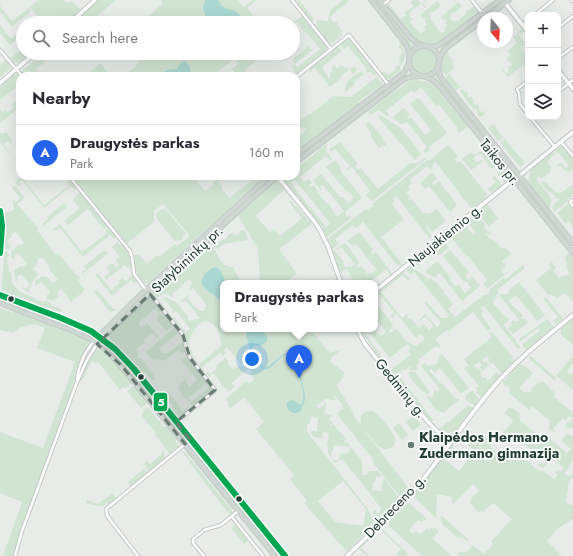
<!DOCTYPE html>
<html lang="en">
<head>
<meta charset="utf-8">
<style>
	:root { --surface:#fff; --page:#f2f2f3; --text:#2b2b33; --muted:#7c7c81; --line:#e1e1e2; --accent:#2563eb }
	body { margin:0; font-family:Jost,sans-serif; background:var(--page); color:var(--text) }
	.controls { position:absolute; right:12px; top:12px; display:grid; overflow:hidden; border-radius:8px; box-shadow:0 4px 16px #0002 }
	.controls button { width:36px; height:36px; display:grid; place-items:center; padding:0; border:0; border-bottom:1px solid var(--line); background:var(--surface); color:var(--text); font:20px sans-serif }
	.compass { position:absolute; left:477px; top:12px; width:36px; height:36px; border-radius:50%; background:var(--surface); box-shadow:0 4px 16px #0002; rotate:161deg }
	.you { position:absolute; left:252px; top:359px; width:14px; height:14px; margin:-10px; border:3px solid #fff; border-radius:50%; background:#1a73e8; box-shadow:0 0 0 6px #1a73e833 }
	.badge { display:grid; place-items:center; width:26px; height:26px; border-radius:50%; background:var(--accent); color:#fff; font-size:13px; font-weight:700 }
	.pin { position:absolute; translate:-50% -33px; filter:drop-shadow(0 1px 2px #0008) }
	.pin::after { content:''; position:absolute; top:21px; width:14px; height:12px; background:inherit; clip-path:polygon(0 0,100% 0,50% 100%) }
	.popup { position:absolute; left:220px; top:280px; width:158px; height:52px; box-sizing:border-box; display:grid; place-content:center; border-radius:8px; background:var(--surface); filter:drop-shadow(0 1px 3px #0005); font-size:13px; white-space:nowrap; color:var(--muted) }
	.popup b { font-size:15px; color:var(--text) }
	.popup::after { content:''; position:absolute; left:50%; top:100%; margin-left:-8px; border:8px solid transparent; border-top-color:var(--surface) }
	.list { margin:0; padding:0; list-style:none }
	h2 { display:flex; justify-content:space-between; align-items:center; height:52px; margin:0; padding:0 16px; font-size:17px }
	h2 small { font-size:13px; font-weight:400; color:var(--muted) }
	.list li { display:grid; grid-template-columns:26px 1fr auto; gap:12px; align-items:center; box-sizing:border-box; height:56px; padding:0 16px; border-top:1px solid var(--line) }
	.list b { display:block; font-size:15px; white-space:nowrap }
	.list p { margin:0; font-size:13px; white-space:nowrap; color:var(--muted) }
	.list em { font-size:13px; font-style:normal; color:var(--muted) }
	.icon { flex:none; width:22px; height:22px; fill:none; stroke:currentColor; stroke-width:2; stroke-linecap:round; stroke-linejoin:round }
	.map { position:relative; flex:none; width:573px; height:556px; overflow:hidden }
	.search { position:absolute; background:var(--surface); box-shadow:0 4px 16px #0002; left:16px; top:16px; width:284px; height:44px; display:flex; align-items:center; gap:10px; box-sizing:border-box; padding:0 14px; border-radius:22px; color:var(--muted); font-size:15px }
	.panel { position:absolute; background:var(--surface); box-shadow:0 4px 16px #0002; left:16px; top:72px; width:284px; height:108px; border-radius:12px }
	.map>svg:first-child { display:block }
</style>
</head>
<body>
<div class="map">
<svg width="573" height="556" viewBox="0 0 573 556">
	<rect width="100%" height="100%" fill="#e7ece9"/>
	<g fill="#d1e4d2" fill-rule="evenodd">
		<polygon points="38,0 64,0 67,3 72,1 81,10 66,23 36,23 36,15 30,7"/>
		<polygon points="98,0 116,0 94,19 93,23 73,23"/>
		<polygon points="162,0 237,0 243,7 253,0 257,0 247,8 259,23 153,23 149,19 145,23 141,23 162,4"/>
		<polygon points="299,0 314,19 312,22 297,4"/>
		<polygon points="343,0 348,0 349,1 330,17 333,22 337,22 338,26 343,32 341,33 342,35 333,43 331,42 329,44 314,25 315,24 317,26 318,25 316,21 319,20 328,21 330,10"/>
		<path d="M413,0H418L422,4L424,2L425,0H428L423,4L426,7L425,8L421,4C419,5 410,12 409,13L410,15L409,16L413,19L410,22L420,34L425,31V29L424,27L427,24L425,21V18L422,17L420,15L437,1L441,5L435,11L430,13L429,14L431,16L430,17C431,20 439,32 441,33L445,32V30L444,28L447,26L445,23L446,20L442,19L441,17L458,2L462,6L456,12L451,14L450,16L451,17L450,18L453,21H458L460,20L459,19L466,14V12L474,6H475L479,13L438,44H434L419,43L408,34L410,32L395,14L394,15L389,9L390,7L388,4H389L401,19L406,15L404,13L414,6L410,3Z"/>
		<polygon points="0,6 12,21 29,8 31,11 12,27 0,12"/>
		<polygon points="506,6 528,33 528,36 524,31 522,33 520,32 518,34 525,43 528,41 528,48 526,46 524,46 521,48 528,57 528,71 523,65 508,77 501,69 502,68 507,74 508,72 508,67 512,65 506,58 510,55 507,51 517,43 513,37 522,29 505,7"/>
		<polygon points="384,10 409,40 416,46 411,50 406,41 382,11"/>
		<polygon points="489,10 490,13 446,47 442,51 439,47 444,44"/>
		<polygon points="302,16 303,16 327,46 326,50 327,51 325,52 298,74 296,74 293,70 294,68 291,67 295,64 292,60 309,46 311,49 314,49 295,64 297,67 320,49 297,22 294,24 296,26 294,26 293,23"/>
		<polygon points="0,25 10,38 12,38 17,34 18,35 23,31 23,34 10,45 0,33"/>
		<polygon points="345,39 352,40 377,74 374,75 370,72 368,73 366,71 367,69 348,46 344,49 340,44"/>
		<path d="M402,41L404,45L402,47C407,53 405,61 400,66L401,70L390,79H388L386,80L381,74V73L385,72L388,75L395,70V67L399,65L400,57H399V55H401L402,51L401,50V48H399L400,42Z"/>
		<polygon points="337,45 342,51 323,66 323,69 329,78 330,78 330,73 333,71 331,68 334,65 337,68 340,65 350,69 352,67 353,68 355,67 357,70 353,74 350,69 340,77 341,78 330,87 315,68 311,70 313,72 311,72 308,68 327,53 328,55 330,54 329,52"/>
		<polygon points="23,48 23,53 31,53 18,64 17,62 14,64 9,58 9,57 10,56 11,58"/>
		<circle cx="424" cy="61" r="13"/>
		<path d="M445,51L448,52L447,53L454,62L452,64L454,66V68L446,75L443,72L441,73C440,65 441,58 445,51Z"/>
		<path d="M42,53H56L36,69V70L41,76H34L30,71H28L27,76H23L20,72V71H23V69C27,66 31,64 35,60C37,58 39,55 42,53Z"/>
		<polygon points="148,53 266,53 246,69 245,74 246,76 237,76 232,69 238,64 234,59 216,73 218,76 214,76 211,72 210,73 209,72 206,74 207,76 123,76 133,68 134,69 141,58"/>
		<polygon points="5,60 7,60 11,64 9,66 11,68 0,77 0,65"/>
		<polygon points="99,64 101,64 111,76 85,76"/>
		<path d="M361,71L363,73H365L354,82L355,84L345,92C344,80 353,77 361,71Z"/>
		<polygon points="437,73 440,80 474,122 472,124 437,81 432,77"/>
		<polygon points="450,73 451,73 450,75 459,86 461,86 455,91 454,91 444,79"/>
		<polygon points="14,74 15,75 18,74 20,76 20,84 0,100 0,86"/>
		<polygon points="377,77 382,83 383,85 359,101 358,104 296,153 296,141 300,138 299,136 307,129 304,128 303,127 301,128 299,125 300,124 296,119 296,112 302,119 309,114 310,115 333,96 349,97 352,96"/>
		<polygon points="413,80 429,82 431,84 433,82 435,83 469,126 459,133 457,131 457,127 439,105 436,106 421,87 414,93 412,90 386,111 389,115 388,117 379,110 370,115 368,112 393,92 403,86 404,84"/>
		<polygon points="462,89 465,92 466,91 468,93 467,95 470,98 471,97 474,100 472,102 475,105 477,104 480,108 478,109 481,112 484,111 485,114 482,116 481,116 480,117 477,114 478,113 476,109 474,110 460,91"/>
		<polygon points="417,98 420,99 447,133 428,148 430,151 425,153 423,151 427,147 407,122 403,124 403,125 392,118 404,108 405,109 410,115 407,117 408,119 411,117 425,135 431,130 410,104"/>
		<polygon points="15,101 20,107 0,123 0,109 2,112 5,110 7,112 14,108 11,105"/>
		<polygon points="380,115 401,128 421,154 415,160 414,159 378,117"/>
		<polygon points="369,122 384,139 383,140 388,147 383,145 379,148 371,138 371,133 365,124"/>
		<polygon points="493,124 503,137 498,141 488,128"/>
		<polygon points="475,126 477,126 507,164 505,165"/>
		<polygon points="0,132 2,134 6,132 12,140 11,144 8,141 3,144 11,154 9,153 0,142"/>
		<polygon points="505,139 525,163 520,167 500,143"/>
		<polygon points="340,142 358,164 355,166 358,170 361,168 378,189 410,163 418,163 425,158 426,159 372,201 366,195 370,191 352,167 348,170 347,169 350,166 335,149 331,152 329,149"/>
		<path d="M327,144L326,151L332,159L330,161L326,156L300,177L303,181H306L309,179L312,183L308,186L310,187L314,185L318,191V193L327,204H329L337,217L344,211L323,185L320,187L322,190L321,191L313,180L321,174L340,197H343L348,203L354,198L348,191L347,192L326,167L335,160L341,168L340,170L362,198L345,212L346,216L352,217L327,237L322,227L283,179L286,176H296V168L312,156L320,148ZM295,180L330,223L327,226H325L291,183Z"/>
		<polygon points="448,145 458,156 455,159 457,163 459,161 463,164 488,196 473,208 470,207 435,161 431,170 427,166 410,180 412,183 408,186 410,189 406,192 410,197 408,199 409,200 411,199 423,213 425,213 429,214 437,209 446,221 432,232 427,226 426,227 431,235 430,239 396,196 394,198 395,200 392,204 403,218 403,220 381,237 403,265 397,265 363,222 359,226 356,228 353,225 335,239 339,244 332,249 328,238 366,209 368,210 373,206 372,204 426,161 430,160"/>
		<polygon points="561,146 562,146 573,159 573,170 571,169 568,173 567,170 565,171 560,165 558,167 557,166 561,162 566,168 569,166 558,152 557,153 555,151"/>
		<polygon points="489,150 511,178 505,184 497,173 501,171 496,165 495,167 491,169 483,157 480,154 476,155 474,158 476,162 477,162 481,160 483,162 471,170 462,159 471,152 474,155 481,151 484,153"/>
		<polygon points="551,152 553,152 555,154 548,161 548,164 551,166 550,172 541,179 540,177 537,177 537,180 551,198 551,203 549,209 524,179 529,180 530,170 528,172 527,171"/>
		<polygon points="431,173 433,173 437,179 432,183 434,185 439,181 457,205 450,212 429,186 425,189 420,183 423,181 423,180"/>
		<polygon points="22,176 30,176 25,181 44,205 69,186 67,182 69,180 71,180 77,188 74,189 71,186 44,208 22,180 19,182 21,185 19,186 15,183 16,181"/>
		<path d="M74,176H192L205,191L213,185V183L221,176H226L218,182L222,186V189L229,198L251,181V179L254,176H264L148,284L145,283V286C136,274 135,270 133,256L138,254L147,264L156,256H160L175,244L177,246L190,236L163,204L154,211V217L155,221L126,244L121,238L122,237L119,234L118,235L111,226L112,225L111,223L110,224L82,189H83L79,184V186L73,177Z"/>
		<polygon points="495,176 502,185 492,193 488,190 489,188 488,187 490,187 496,182 492,178"/>
		<path d="M543,180L544,182H546L556,193L557,192L558,193L560,192L561,193L573,184V195L567,200V202L555,211H554L552,207V206C555,204 555,201 559,200V199L556,198L551,192L549,193L541,183Z"/>
		<polygon points="275,181 277,181 284,189 280,194 279,194 256,216 270,232 274,229 280,236 302,218 289,202 291,201 292,202 312,224 279,249 297,274 285,283 260,283 258,249 237,214"/>
		<polygon points="13,186 15,186 24,197 23,200 17,204 38,228 37,230 55,254 58,253 77,276 78,275 80,278 78,280 79,281 79,282 85,290 71,302 68,297 61,289 57,292 59,296 53,301 46,299 46,296 50,293 48,289 41,282 35,286 35,281 42,276 47,277 53,283 58,280 49,269 50,268 44,259 41,258 37,260 38,262 36,264 37,265 33,269 35,271 36,270 38,275 31,282 32,283 29,292 24,290 22,288 23,287 26,289 30,285 21,274 17,277 18,280 17,281 15,278 14,270 21,266 23,267 27,264 20,255 18,253 14,256 15,259 14,260 11,257 11,252 16,247 18,244 20,246 24,243 18,234 15,232 11,235 12,236 7,241 11,246 9,250 2,246 2,214 5,215 5,213 14,210 13,199 16,202 20,198 12,188"/>
		<polygon points="528,189 559,229 559,230 558,231 525,191"/>
		<polygon points="80,192 108,226 104,229 88,209 68,225 64,221 79,209 78,208 79,207 73,201 73,199"/>
		<polygon points="64,203 67,207 43,226 43,223 48,219 47,217"/>
		<polygon points="487,204 499,219 497,220 494,220 495,222 491,224 489,227 479,215 479,211"/>
		<polygon points="568,204 573,208 573,228 568,220 566,224 557,213"/>
		<path d="M164,207L187,235H186L184,234C183,240 178,243 173,239L157,219C155,213 159,209 165,209Z"/>
		<polygon points="475,215 477,215 486,226 484,228 491,234 490,235 487,233 486,234 490,239 492,239 494,241 497,243 502,249 505,247 512,254 502,261 506,266 501,270 504,274 510,271 487,289 483,284 487,280 468,256 466,256 452,238 448,241 446,239 447,237 464,223 473,235 476,233 468,222 466,223 465,222"/>
		<polygon points="60,224 82,252 107,233 105,231 109,228 116,237 114,239 110,235 83,257 60,228 57,230 53,230 54,229"/>
		<path d="M241,230H244L248,238L247,240L224,244L218,249L214,248C219,257 221,267 233,267L242,283H223V329H297V330L302,333L308,329H310L330,353L342,349L331,358V362L345,373L342,379L336,385L350,407L355,418L361,425C360,421 360,415 365,412C368,411 371,410 374,412C379,414 394,433 395,438C397,446 388,452 381,448C374,444 370,435 364,430L410,490L402,499L374,464L372,458L337,414L343,408L342,407L343,406L335,396L334,397L336,399L334,400L325,399L316,406L319,409L326,403L325,414L332,415L329,419L333,423L330,425L332,426L333,424L346,439L344,441L345,443L347,442L350,445L349,447L334,445L333,451H332L331,457L328,454V448L327,445L329,433L323,432L322,438L314,437L310,432L311,431H317L318,418L311,417L310,424H307V431L308,433L368,509L370,514L377,523L371,527L347,552L304,503L307,501L290,479L294,475L256,429L264,422L244,397L231,408L228,406V403L226,399L246,381L249,383L254,380L250,373L252,371L249,368L232,383L235,387L228,392L213,373L209,377L206,374L208,372L210,374L217,368L216,366L225,358H226L228,361L227,363L232,369L235,367L237,368L241,365L227,347L224,350L226,353L222,356L220,353L202,367L204,371L191,355L185,334H184L182,331L183,330L173,318L174,317L186,332L190,329L176,311L173,313H171L173,310L164,299L161,301L160,300L165,297L176,302L188,316V319L190,321L196,319L197,320L200,318L185,300L182,302L181,301L188,295L189,297L187,298L197,309H198L200,311L202,310L203,311L205,309L204,308L207,306L193,288L190,290V286L193,284L189,279L181,286V287L172,294L174,298L164,293L156,299L153,295L165,284L166,279L209,240L213,247L214,246L218,245L220,241L226,239C228,236 228,234 232,233L236,235H238ZM205,321C217,322 221,336 221,346L199,364C190,352 185,342 195,329C198,325 200,322 205,321ZM343,481L366,509L363,526L335,522L318,501Z"/>
		<polygon points="359,232 373,249 371,252 372,254 376,252 392,273 390,275 386,269 369,283 354,283 351,281 353,279 346,269 343,271 340,272 333,252 335,251 344,262 343,264 346,268 349,266 352,267 355,264 341,247 337,250 337,248 345,243 351,249 351,251 359,262 357,266 358,268 361,266 368,274 371,272 372,273 377,270 356,244 352,246 347,241"/>
		<polygon points="443,241 449,248 438,256 435,252 417,266 419,269 415,263"/>
		<polygon points="117,242 118,242 120,245 122,244 130,254 132,269 131,269 130,266 128,268 125,265 106,280 104,276 110,272 106,267 112,263 116,268 119,265 116,260 120,256 119,256 112,247"/>
		<polygon points="5,250 8,253 9,256 7,257 9,271 11,273 12,280 11,282 20,292 33,297 33,298 43,302 46,301 51,303 51,305 61,309 62,311 61,312 46,307 36,305 2,292 1,291"/>
		<polygon points="450,250 469,272 465,275 468,280 472,276 480,286 462,301 440,273 436,276 436,278 426,273 426,270 435,263 438,262 451,278 450,280 455,286 459,285 465,293 471,288 466,281 464,282 443,256"/>
		<polygon points="103,251 106,251 109,254 106,255 82,274 82,271 86,269 84,266"/>
		<polygon points="570,252 573,256 573,302 566,294 563,294 557,298 555,296 551,295 551,294 549,296 536,280 551,268 549,265 552,262 556,268 553,270 559,278 563,275 565,276 570,274 566,266 568,265 565,260 566,258 565,257"/>
		<polygon points="412,265 418,272 424,275 428,280 430,279 428,277 436,282 445,292 444,293 453,304 448,309 455,317 485,294 486,295 490,292 489,290 503,278 506,279 523,265 525,268 497,290 499,293 495,296 497,298 494,300 493,303 503,315 507,317 509,320 504,324 504,325 520,346 520,347 518,349 484,306 481,308 484,312 481,314 491,329 488,331 473,312 448,332 447,330 435,339 441,346 438,348 436,346 418,360 420,363 419,363 416,366 418,368 417,370 408,370 412,367 411,366 405,370 404,369 397,375 398,376 396,377 391,370 411,354 408,351 411,348 407,344 390,358 368,331 365,333 366,335 385,361 383,363 361,330 374,329 378,335 380,334 382,335 386,332 375,318 375,302 393,324 391,326 393,328 389,331 390,333 395,329 396,330 397,329 406,341 416,346 425,339 421,334 416,338 396,313 393,316 395,318 393,318 390,316 394,312 380,295 375,298 375,295 403,272 410,279 408,281 403,275 381,292 402,318 407,314 408,315 407,316 408,319 410,318 419,328 424,324 429,330 433,326 426,316 420,321 419,320 425,314 437,327 441,323 424,303 426,301 441,318 447,318 449,315 414,272 411,275 406,271"/>
		<polygon points="133,271 139,282 138,283 137,282 134,283 131,280 112,296 96,276 96,274 98,274 112,291 114,289 113,288 120,283 118,281 123,278 126,281 132,276 131,272"/>
		<polygon points="519,282 545,315 534,324 537,321 516,295 509,301 514,307 516,308 523,316 521,318 522,319 524,318 528,323 513,334 508,328 512,325 511,323 514,320 516,322 519,320 499,295 503,293 505,295 509,292 509,290"/>
		<polygon points="96,291 98,291 113,309 119,310 110,312 94,292"/>
		<polygon points="148,297 150,299 151,297 161,311 159,313 156,308 138,323 142,327 147,323 157,335 159,335 159,337 157,338 152,333 143,340 145,342 136,349 139,355 137,358 138,359 140,357 153,374 153,376 155,379 152,381 147,374 141,371 137,365 134,367 121,352 108,340 110,340 110,337 107,335"/>
		<polygon points="546,297 563,319 556,324 553,321 558,317 543,299"/>
		<path d="M0,299C31,311 63,319 93,334L92,336L75,328H71L0,300Z"/>
		<path d="M0,308L13,313L14,311L19,312C36,318 53,325 70,332C76,335 85,337 90,342L78,369L72,391L20,534L14,556H3L22,502L0,493V432L43,448L75,362L37,348L45,328L34,324L22,327L13,333L0,330Z"/>
		<polygon points="162,313 173,326 166,331 156,319 158,318 158,316"/>
		<polygon points="573,318 573,345 561,335 561,328"/>
		<polygon points="547,319 554,327 526,350 522,345 540,330 538,328 520,342 519,339"/>
		<polygon points="174,328 178,332 176,333 177,334 159,348 161,352 166,354 183,342 184,342 186,352 181,353 179,350 164,361 158,359 154,361 146,353 146,352"/>
		<polygon points="491,332 493,333 515,360 502,374 493,363 491,364 488,361 489,359 487,356 482,360 484,363 486,361 489,365 483,371 480,367 482,365 479,362 474,366 477,369 479,368 482,372 480,374 483,378 485,377 488,380 497,372 500,376 481,398 477,393 478,390 476,389 479,386 464,368 469,366 464,359 492,337 489,333"/>
		<polygon points="101,342 103,342 119,356 128,365 185,435 187,438 187,440 184,439 172,423 167,420 123,365 101,345"/>
		<path d="M101,348L116,362L131,382V384L125,389L124,387L120,390L98,362L95,364L93,361C90,363 90,366 88,368V369L86,371V374L84,376L85,377L81,380L82,382L79,380L87,363L94,350L96,349L100,351V349Z"/>
		<polygon points="442,354 469,388 458,396 461,394 440,368 435,372 430,368 430,372 434,376 441,384 443,384 455,398 460,399 443,413 436,410 427,398 428,396 430,398 434,395 433,393 436,390 437,392 440,389 421,366 424,363 428,366 437,364 439,356"/>
		<polygon points="531,356 555,377 573,356 573,363 567,371 571,375 573,373 573,390 557,376 555,379 555,381 529,359"/>
		<path d="M188,357L213,388L192,406L179,391L178,388L180,385L179,384L185,379L189,387L197,380L183,362V359ZM206,384L209,388L191,402L188,398Z"/>
		<path d="M519,364L525,366L533,373L519,388C522,391 527,394 531,391V389L538,383L543,381L556,394L554,396L555,398L573,413V427L572,428L568,429L565,426L568,421L570,422L573,418L568,417L566,421L563,418L553,429L556,432H554L549,429L550,421L532,406L529,410L509,393L510,387L504,386L503,382Z"/>
		<path d="M410,372H415L430,392L427,394C419,389 412,382 408,373Z"/>
		<polygon points="401,378 431,417 434,421 430,420 398,380"/>
		<polygon points="134,386 149,402 141,408 127,391"/>
		<polygon points="471,391 473,391 480,400 475,406 466,401 466,395"/>
		<polygon points="169,393 183,411 186,409 188,411 178,419 177,419 173,415 173,408 174,407 165,395"/>
		<polygon points="468,405 473,408 450,438 439,429 447,422 449,422"/>
		<polygon points="148,407 164,427 166,425 178,440 175,440 179,446 170,454 155,435 155,432 141,415 144,412 143,410"/>
		<path d="M509,408H513L520,414L519,417L520,418V420L547,443L550,439L567,453L571,449L561,440L567,433L573,437V460L564,474L570,477L573,472V477L569,482L566,502L573,506V519L557,529L547,541L562,556H460L458,554L461,551L464,553L468,551L473,545L484,554L493,544L491,541C493,538 496,537 498,534C503,529 506,523 512,519L493,503L483,512L481,511L479,513L470,503C470,498 476,494 479,490L473,484L452,505L451,497L437,494L436,518L413,496L452,445L455,449L446,460L459,471L475,451L464,441L463,431L467,428C473,430 473,435 475,440H479L489,436L494,441L490,446L501,456L506,458L513,449L539,471H544L554,479L558,475L555,472L558,470L561,472L564,468L552,458L543,468H542L538,465L540,462L544,464L547,460L535,450L529,458L525,455L530,449L513,435L508,441H499L498,438L513,422L512,419L504,413Z"/>
		<polygon points="413,416 421,424 413,431 405,422"/>
		<polygon points="399,423 408,435 402,440 393,428"/>
		<polygon points="190,445 193,446 204,459 282,556 278,556 190,448 189,446"/>
		<polygon points="351,447 362,461 362,475 367,475 368,471 378,471 382,476 376,477 375,482 373,482 372,490 381,491 384,478 400,499 379,521 372,512 375,510 377,513 380,512 381,509 372,496 343,460 341,460 335,463 333,460 339,460 340,454 348,453"/>
		<polygon points="183,450 234,513 232,514 229,514 189,462 190,461 182,452"/>
		<polygon points="162,451 163,451 166,457 151,470 148,470 144,464 147,461 150,464 161,455"/>
		<polygon points="187,452 207,474 234,509 232,509 187,453"/>
		<polygon points="143,468 144,468 147,473 131,486 130,486 127,481 129,481 143,470"/>
		<path d="M113,493L116,498L115,499L108,504L107,503L106,504V505C99,507 93,505 86,503L87,500L98,504Z"/>
		<polygon points="407,501 427,519 422,522 418,520 409,530 413,534 416,531 420,534 428,528 428,530 431,528 433,529 435,527 439,532 432,538 452,556 422,556 388,525 389,523 387,520"/>
		<polygon points="442,516 469,540 467,541 463,538 457,537 442,524 440,517"/>
		<polygon points="236,524 249,540 244,544 231,528"/>
		<polygon points="380,527 408,554 408,555 403,556 402,555 400,556 395,556 401,549 379,528 361,548 370,556 367,556 359,549 366,540"/>
	</g>
	<g fill="#aad8d3">
		<polygon points="205,0 218,0 222,6 227,9 233,10 237,12 243,19 250,20 252,23 208,23 203,8"/>
		<polygon points="185,61 190,67 190,71 187,76 164,76 164,72 168,70 177,69 181,63"/>
		<path d="M216,267L220,270L227,283H223V304C220,302 219,299 216,297C210,291 195,286 205,274C208,271 211,268 216,267Z"/>
		<path d="M245,329H261L267,337V341C260,349 258,343 252,347L253,351L259,357C261,362 259,366 265,368C270,366 272,363 276,360C282,354 289,351 297,351L299,354L302,363L301,378L305,395V400L300,412C293,415 286,411 287,403C294,397 294,402 301,405C309,391 294,369 289,356L287,354C279,357 275,365 267,370L261,368L257,362L254,360L249,354V345Z"/>
	</g>
	<g fill="none" stroke-linecap="round" stroke-linejoin="round">
		<defs>
			<g id="street">
				<polyline points="292,0 331,49"/>
				<polyline points="472,0 482,13"/>
				<polyline points="572,0 573,1"/>
				<polyline points="383,5 389,0"/>
				<polyline points="535,15 553,0"/>
				<polyline points="523,25 528,20"/>
				<polyline points="558,28 573,16"/>
				<polyline points="0,50 22,76"/>
				<polyline points="558,58 573,47"/>
				<polyline points="296,77 349,35 388,84"/>
				<polyline points="528,81 517,89 519,93 520,104 528,114"/>
				<polyline points="558,92 573,80"/>
				<polyline points="530,117 555,147"/>
				<polyline points="561,142 573,156"/>
				<polyline points="69,176 130,251 132,257 134,274 146,290"/>
				<polyline points="573,200 570,202 573,206"/>
				<polyline points="150,294 183,335 187,352 190,358 215,390 177,422"/>
				<path d="M77,379C79,366 85,351 94,341"/>
				<polyline points="232,517 263,556"/>
				<polyline points="204,530 221,525 238,511"/>
				<polyline points="202,532 193,539 193,543 204,556"/>
				<polyline points="15,556 22,531 77,382 87,360 97,344"/>
				<polyline points="138,556 111,521 107,515 106,509 184,445"/>
			</g>
			<g id="secondary">
				<polyline points="505,3 528,32"/>
				<polyline points="70,23 95,0"/>
				<polyline points="558,70 573,89"/>
				<polyline points="0,83 35,53"/>
				<polyline points="277,176 314,221 320,230 328,246 341,283"/>
				<polyline points="519,176 573,132"/>
				<polyline points="0,211 2,226 0,253"/>
				<polyline points="375,291 514,179"/>
				<polyline points="357,329 365,344 428,422 436,430 451,442"/>
				<path d="M347,556L407,498L416,488C444,454 467,417 496,384C519,358 546,337 573,315"/>
			</g>
			<g id="primary">
				<polyline points="371,0 405,43 408,49 409,57"/>
				<polyline points="379,0 411,38 417,43 424,46"/>
				<polyline points="486,18 509,0"/>
				<circle cx="424" cy="61" r="15"/>
				<polyline points="428,47 437,46 442,43 500,0"/>
				<polyline points="439,61 441,55 446,48 483,20"/>
				<polyline points="438,64 440,76 446,84 573,243"/>
				<path d="M422,76C432,79 435,81 441,88L573,253"/>
				<polyline points="296,155 404,73 407,67 409,62"/>
				<polyline points="296,162 403,80 410,77 420,76"/>
				<polyline points="0,295 61,318 91,331 115,349 134,369 285,556"/>
				<polyline points="0,303 76,332 94,341 110,354 135,383 275,556"/>
				<polyline points="100,340 251,199 278,176"/>
				<polyline points="94,341 130,305 269,176"/>
			</g>
		</defs>
		<use href="#street" stroke="#c4c9c6" stroke-width="4.5"/>
		<use href="#secondary" stroke="#c3c9c6" stroke-width="5.5"/>
		<use href="#primary" stroke="#c2cac6" stroke-width="6"/>
		<use href="#street" stroke="#fbfcfc" stroke-width="2.5"/>
		<use href="#secondary" stroke="#fbfcfc" stroke-width="3.5"/>
		<use href="#primary" stroke="#cfd7d3" stroke-width="4"/>
		<defs>
			<g id="bus-1">
				<polyline points="0,211 2,226 0,253"/>
				<polyline points="0,295 61,318 91,331 115,349 134,369 285,556"/>
			</g>
		</defs>
		<use href="#bus-1" stroke="#f6faf7" stroke-width="9"/>
		<use href="#bus-1" stroke="#00a651" stroke-width="6"/>
	</g>
	<path fill="#697c72" fill-opacity="0.2" stroke="#697c72" stroke-width="3" stroke-dasharray="8 5" stroke-linejoin="round" d="M150,294L183,335L190,358L215,390L176,422L190,439L185,444L121,365L97,344Z"/>
	<g fill="#253f32" stroke="#f6faf7" stroke-width="1.5">
		<circle cx="11" cy="299" r="3.5"/>
		<circle cx="141" cy="377" r="3.5"/>
		<circle cx="239" cy="499" r="3.5"/>
	</g>
	<circle fill="#697c72" stroke="#f6faf7" stroke-width="1.5" cx="411" cy="445" r="4"/>
	<g text-anchor="middle" dominant-baseline="central" stroke-width="4" stroke-linejoin="round" paint-order="stroke">
		<g font-size="14" fill="#253f32" stroke="#f6faf7">
			<text transform="translate(500 162) rotate(51)">Taikos pr.</text>
			<text transform="translate(445 235) rotate(-39)">Naujakiemio g.</text>
			<text transform="translate(187 259) rotate(-43)">Statybininkų pr.</text>
			<text transform="translate(401 388) rotate(51)">Gedminų g.</text>
			<text transform="translate(395 506) rotate(-46)">Debreceno g.</text>
		</g>
		<g font-size="14" font-weight="bold" fill="#253f32" stroke="#f6faf7" text-anchor="start">
			<text x="419" y="437">Klaipėdos Hermano<tspan x="419" dy="16">Zudermano gimnazija</tspan></text>
		</g>
	</g>
	<rect stroke="#f6faf7" stroke-width="1.5" x="153" y="392" width="15" height="20" rx="4" fill="#00a651"/>
	<g font-size="11" text-anchor="middle" font-weight="bold" fill="#fff">
		<text x="161" y="406">5</text>
	</g>
</svg>
<div class="controls">
<button>+</button>
<button>−</button>
<button><svg class="icon" aria-label="layers" viewBox="0 0 24 24"><path d="M12 4l9 5-9 5-9-5zM3 14l9 5 9-5"/></svg></button>
</div>
<svg class="compass" viewBox="-18 -18 36 36"><path d="M0-13l5 13h-10z" fill="#e53935"/><path d="M0 13l5-13h-10z" fill="#7c7c81"/></svg>
<div class="you"></div>
<div class="pin badge" style="left:299px;top:378px">A</div>
<div class="popup"><b>Draugystės parkas</b>Park</div>
<div class="search"><svg class="icon" aria-label="search" viewBox="0 0 24 24"><circle cx="10" cy="10" r="6"/><path d="M15 15l6 6"/></svg>Search here</div>
<section class="panel">
<h2>Nearby<small></small></h2>
<ul class="list">
<li><span class="badge">A</span><div><b>Draugystės parkas</b><p>Park</p></div><em>160 m</em></li>
</ul>
</section>
</div>
</body>
</html>
